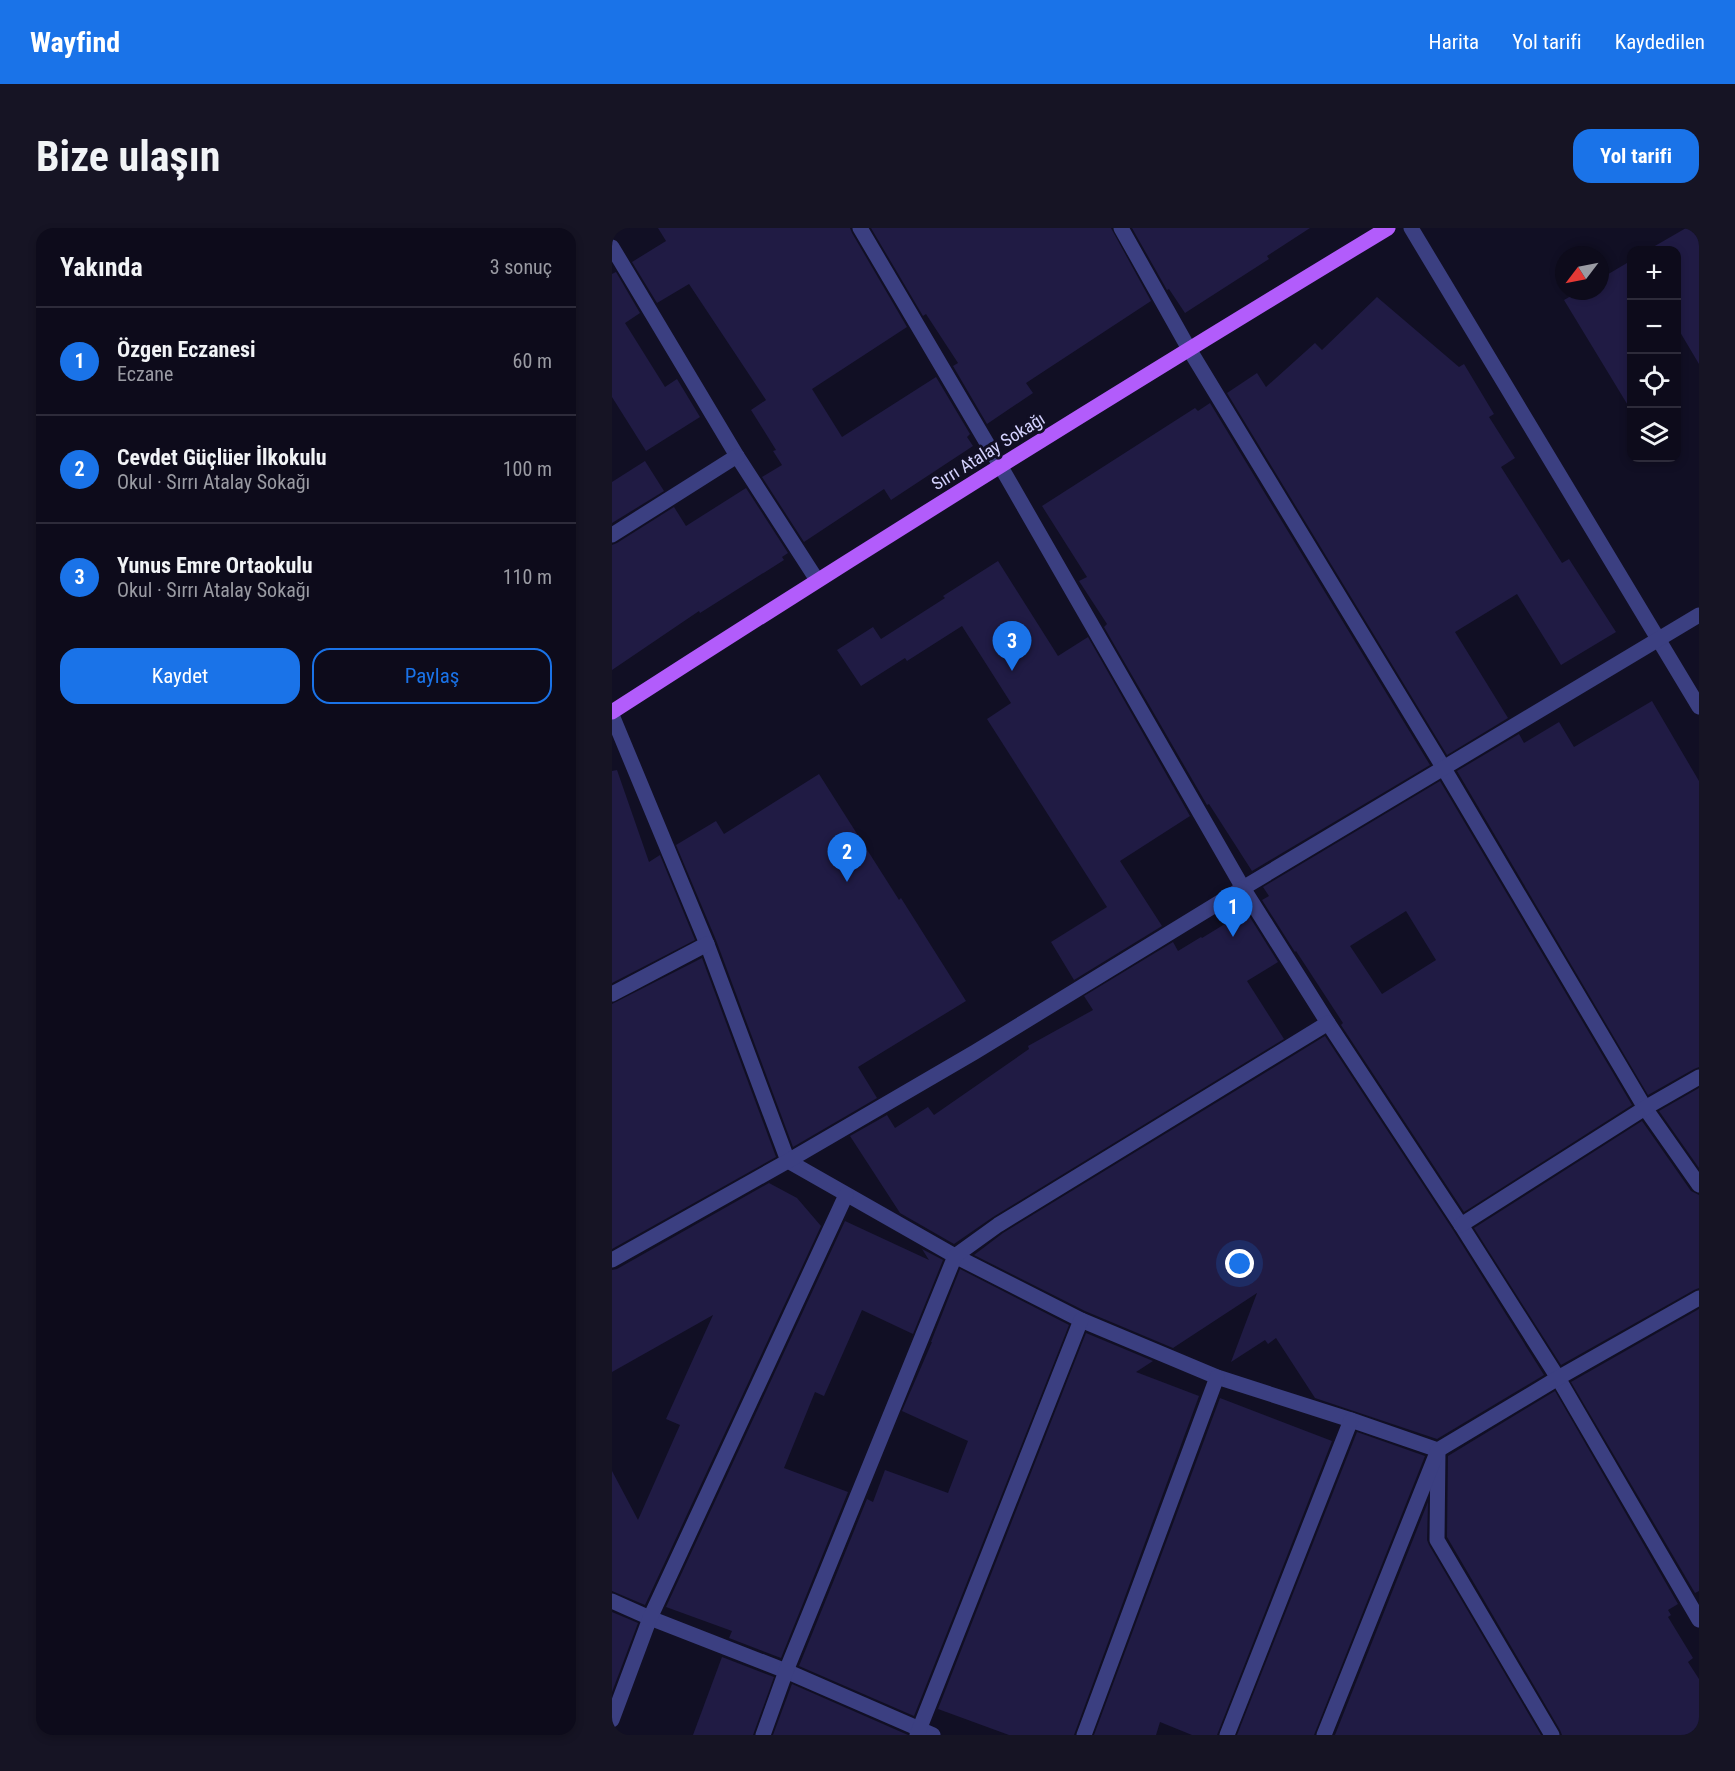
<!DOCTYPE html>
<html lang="tr">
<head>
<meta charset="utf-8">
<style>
	:root { --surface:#0d0b1b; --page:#161424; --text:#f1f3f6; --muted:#9a9ba3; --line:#2d2b3a; --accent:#1a73e8 }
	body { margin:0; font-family:"Roboto Condensed",sans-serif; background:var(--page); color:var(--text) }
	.controls { position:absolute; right:18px; top:18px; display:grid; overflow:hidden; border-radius:12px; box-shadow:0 3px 9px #0003 }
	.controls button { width:54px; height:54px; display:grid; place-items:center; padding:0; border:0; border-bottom:2px solid var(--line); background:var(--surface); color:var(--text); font:30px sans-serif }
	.compass { position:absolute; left:943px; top:18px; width:54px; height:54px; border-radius:50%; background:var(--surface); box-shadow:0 3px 9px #0003; rotate:238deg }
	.you { position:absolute; left:628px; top:1036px; width:21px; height:21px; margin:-15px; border:4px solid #fff; border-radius:50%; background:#1a73e8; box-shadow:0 0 0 9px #1a73e833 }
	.badge { display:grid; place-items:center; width:39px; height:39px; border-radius:50%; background:var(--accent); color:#fff; font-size:20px; font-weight:700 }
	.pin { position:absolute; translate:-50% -50px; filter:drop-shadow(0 2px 3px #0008) }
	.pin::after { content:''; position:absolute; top:32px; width:21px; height:18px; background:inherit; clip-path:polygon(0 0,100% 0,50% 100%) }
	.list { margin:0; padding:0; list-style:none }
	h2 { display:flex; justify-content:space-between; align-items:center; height:78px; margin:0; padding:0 24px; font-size:26px }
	h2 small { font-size:20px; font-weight:400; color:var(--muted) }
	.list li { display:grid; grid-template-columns:39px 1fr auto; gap:18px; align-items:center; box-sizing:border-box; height:108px; padding:0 24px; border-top:2px solid var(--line) }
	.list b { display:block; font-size:22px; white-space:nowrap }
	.list p { margin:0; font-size:20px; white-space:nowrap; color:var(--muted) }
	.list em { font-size:20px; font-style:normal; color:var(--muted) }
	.actions { display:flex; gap:12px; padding:18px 24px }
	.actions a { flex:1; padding:14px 0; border:2px solid var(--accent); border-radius:18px; text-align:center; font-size:21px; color:var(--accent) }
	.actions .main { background:var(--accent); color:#fff }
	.icon { flex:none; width:33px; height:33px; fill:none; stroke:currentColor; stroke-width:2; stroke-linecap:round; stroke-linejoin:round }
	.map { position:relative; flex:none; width:1087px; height:1507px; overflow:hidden; border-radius:18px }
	header { display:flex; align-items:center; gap:36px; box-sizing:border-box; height:84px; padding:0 30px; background:var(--accent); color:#fff }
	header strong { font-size:28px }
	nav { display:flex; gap:33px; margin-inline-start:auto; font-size:21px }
	.intro { display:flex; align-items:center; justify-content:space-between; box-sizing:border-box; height:144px; padding:0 36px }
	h1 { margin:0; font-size:42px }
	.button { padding:15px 27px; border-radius:18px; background:var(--accent); color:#fff; font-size:21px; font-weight:700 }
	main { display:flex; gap:36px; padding:0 36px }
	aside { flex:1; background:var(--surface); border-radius:18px; box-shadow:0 3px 9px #0003 }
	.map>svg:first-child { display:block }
</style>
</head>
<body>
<header>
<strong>Wayfind</strong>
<nav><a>Harita</a><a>Yol tarifi</a><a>Kaydedilen</a></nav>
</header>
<div class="intro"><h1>Bize ulaşın</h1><a class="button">Yol tarifi</a></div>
<main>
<aside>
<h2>Yakında<small>3 sonuç</small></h2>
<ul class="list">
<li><span class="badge">1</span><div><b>Özgen Eczanesi</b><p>Eczane</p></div><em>60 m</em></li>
<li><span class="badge">2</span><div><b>Cevdet Güçlüer İlkokulu</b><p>Okul · Sırrı Atalay Sokağı</p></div><em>100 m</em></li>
<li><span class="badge">3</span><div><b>Yunus Emre Ortaokulu</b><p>Okul · Sırrı Atalay Sokağı</p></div><em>110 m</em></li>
</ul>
<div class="actions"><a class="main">Kaydet</a><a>Paylaş</a></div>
</aside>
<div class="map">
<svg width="1087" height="1507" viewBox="0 0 1087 1507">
	<rect width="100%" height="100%" fill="#110f24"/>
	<g fill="#201b44" fill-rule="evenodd">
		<polygon points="46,0 238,0 240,5 295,99 200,161 230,209 324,149 358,206 355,209 361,218 279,272 272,261 192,314 150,249 170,237 161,223 164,222 139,182 154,172 77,56 45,75 20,34 54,13"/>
		<polygon points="259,0 499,0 539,73 414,155 421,165 375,196 341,138 346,135 314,86 311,88"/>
		<polygon points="520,0 698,0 655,28 657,31 573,85 557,61 555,62"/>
		<polygon points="1074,0 1087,0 1087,136 1065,99 1065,22 1036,22"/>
		<polygon points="1020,32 1020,184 952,72 968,63 988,63 988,51"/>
		<polygon points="4,44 28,85 13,95 53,159 65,151 88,189 34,223 0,169 0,46"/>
		<polygon points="765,69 847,139 852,136 882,186 877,189 903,230 889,239 950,335 957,331 1004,404 949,437 905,366 843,404 896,490 835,527 615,165 645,145 654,159 703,115 710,122"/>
		<polygon points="598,175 818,537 640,643 597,576 595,577 492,399 495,396 467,353 475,349 430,278 583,180 586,183"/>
		<polygon points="33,233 52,263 0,295 0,254"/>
		<polygon points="134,260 176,325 170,329 172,332 88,385 87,383 0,442 0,317 5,315 62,279 74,298"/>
		<polygon points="386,333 446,428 476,409 578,588 508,633 550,698 462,752 439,714 495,679 375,491 399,475 350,398 295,433 293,430 249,458 225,422 261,399 269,411 333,370 331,368"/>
		<polygon points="1040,473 1087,553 1087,839 1082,841 1036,867 845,543 907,506 912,515 947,494 962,519"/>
		<polygon points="5,542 37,634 48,627 83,712 0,755 0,543"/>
		<polygon points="207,546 287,672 289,670 354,773 246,839 265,870 181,919 104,712 64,617 104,593 112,606"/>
		<path d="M828,553L1020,877L852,984L729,797L731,795L684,723L683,724L650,672L657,668L651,659ZM794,683L824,732L770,766L738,718Z"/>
		<polygon points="634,683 666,734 635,753 672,811 381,989 342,1016 288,985 238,908 275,887 283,900 316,879 322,887 417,821 416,818 481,782 472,768 561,714 566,723 589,709 590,710"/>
		<polygon points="90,730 164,929 0,1021 0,776"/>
		<polygon points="713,808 841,1002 932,1147 825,1211 703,1170 664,1110 656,1116 653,1112 619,1134 645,1065 561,1120 473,1083 362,1027 391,1005"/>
		<polygon points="1087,860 1087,940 1047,883"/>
		<polygon points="1030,893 1079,963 1087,967 1087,1060 1082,1062 949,1137 862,1000"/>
		<polygon points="157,955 185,970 209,998 33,1377 0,1363 0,1243 26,1292 68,1197 54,1191 101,1087 0,1144 0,1042 5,1041"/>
		<polygon points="233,993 317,1032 310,1021 331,1032 301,1106 250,1082 212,1168 203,1164 172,1240 236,1264 169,1430 117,1410 120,1403 54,1379"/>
		<polygon points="348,1041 457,1097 302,1488 187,1438 255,1271 261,1274 273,1242 336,1265 356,1213 290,1183 320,1114 319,1114"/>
		<polygon points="1087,1081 1087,1363 1083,1365 959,1154"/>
		<polygon points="474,1105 541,1133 524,1144 587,1168 462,1507 397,1507 326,1481"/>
		<polygon points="943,1163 1066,1376 1056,1382 1059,1387 1056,1389 1081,1430 1076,1434 1087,1451 1087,1507 950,1507 948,1502 835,1309 836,1228"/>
		<polygon points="608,1170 720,1213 605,1507 580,1507 548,1494 544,1507 482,1507"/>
		<polygon points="745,1204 813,1228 702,1507 625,1507"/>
		<polygon points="816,1274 815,1312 817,1317 929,1507 723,1507"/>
		<polygon points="0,1384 26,1395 0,1464"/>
		<polygon points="110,1429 162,1449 141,1507 81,1507"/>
		<polygon points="180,1456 296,1507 161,1507"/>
	</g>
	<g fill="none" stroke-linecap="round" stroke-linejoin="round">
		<g stroke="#3b3f81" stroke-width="15">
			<polyline points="248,0 389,239 631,660 716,795 849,997 946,1150 1087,1392"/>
			<polyline points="509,0 577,121 831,539 1033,880 1087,957"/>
			<polyline points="799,0 1087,479"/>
			<polyline points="0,19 125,228 205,352"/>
			<polyline points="0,307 125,228"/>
			<polyline points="0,487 95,716 176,933 343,1028 469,1092 605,1149 739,1192 826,1222 825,1312 940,1507"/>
			<polyline points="0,766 95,716"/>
			<polyline points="849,997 1033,880 1087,849"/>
			<polyline points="0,1032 176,933 363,824 631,660 1087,387"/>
			<polyline points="0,1373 38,1390 174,1443 321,1507"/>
			<polyline points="0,1492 38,1390 234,967"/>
			<polyline points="151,1507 174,1443 343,1028 386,997 716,795"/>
			<polyline points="305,1507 469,1092"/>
			<polyline points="472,1507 605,1149"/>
			<polyline points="615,1507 739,1192"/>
			<polyline points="712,1507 826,1222 946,1150 1087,1070"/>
		</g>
		<path stroke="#b25cfb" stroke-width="15" d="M0,484C256,319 515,158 776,0"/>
	</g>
	<g text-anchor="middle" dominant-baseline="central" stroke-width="6" stroke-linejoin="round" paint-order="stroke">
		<g font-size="18" fill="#d4d2fe" stroke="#110f24">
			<text transform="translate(376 223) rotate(-32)">Sırrı Atalay Sokağı</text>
		</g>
	</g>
</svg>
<div class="controls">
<button>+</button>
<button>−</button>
<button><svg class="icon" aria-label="locate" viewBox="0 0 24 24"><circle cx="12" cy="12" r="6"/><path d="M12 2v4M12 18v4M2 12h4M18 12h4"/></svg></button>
<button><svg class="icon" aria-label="layers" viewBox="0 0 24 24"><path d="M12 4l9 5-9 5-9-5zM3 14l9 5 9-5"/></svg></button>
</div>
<svg class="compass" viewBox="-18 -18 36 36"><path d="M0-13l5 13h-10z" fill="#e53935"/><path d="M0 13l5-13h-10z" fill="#9a9ba3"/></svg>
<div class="you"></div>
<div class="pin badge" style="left:621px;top:709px">1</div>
<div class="pin badge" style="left:235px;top:654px">2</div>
<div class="pin badge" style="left:400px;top:443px">3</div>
</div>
</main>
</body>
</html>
